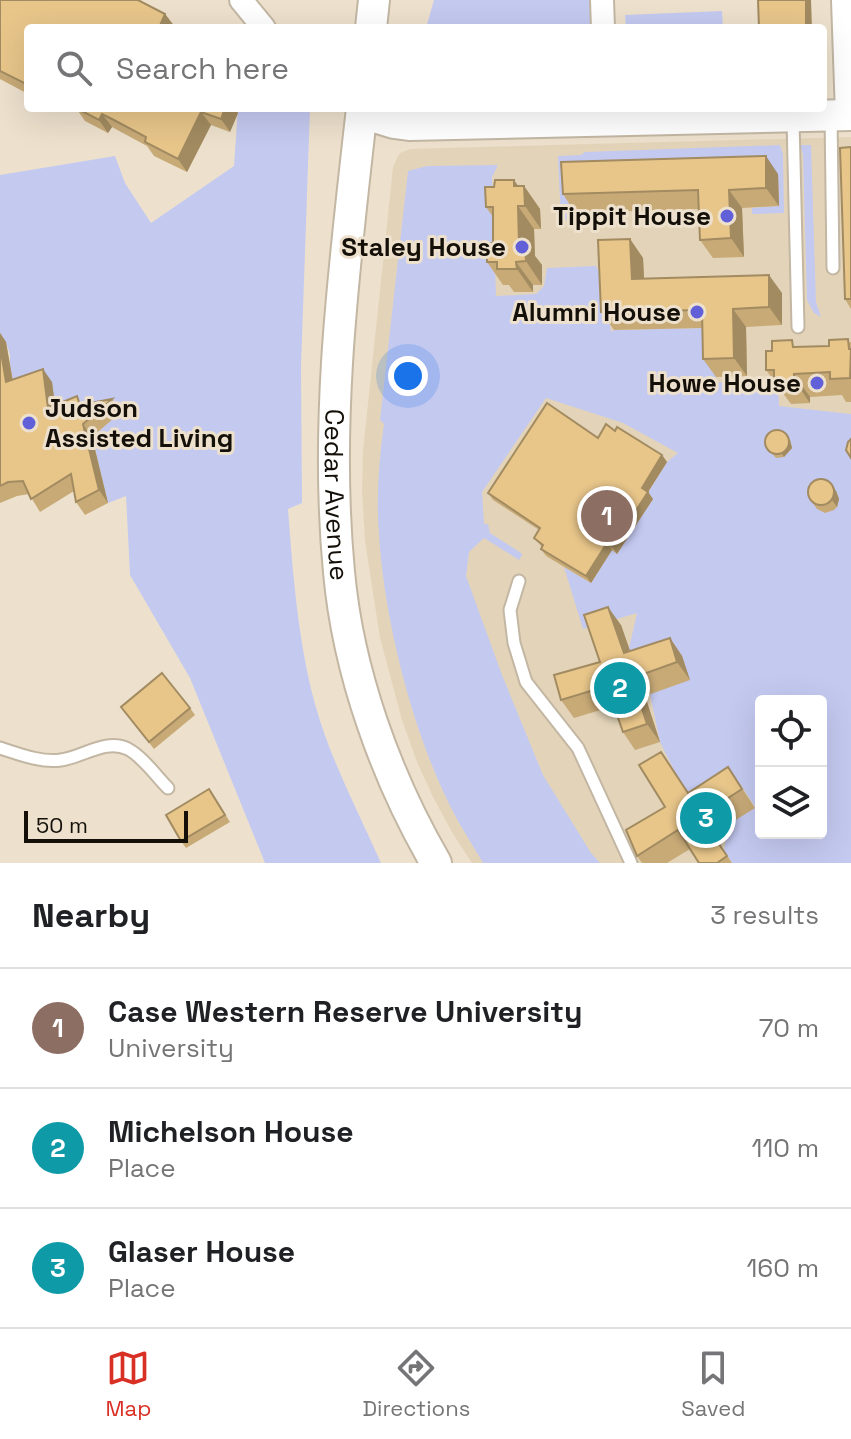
<!DOCTYPE html>
<html lang="en">
<head>
<meta charset="utf-8">
<style>
	:root { --surface:#fff; --page:#f2f2f2; --text:#202124; --muted:#757577; --line:#e0e0e0; --accent:#d93025 }
	body { margin:0; font-family:"Space Grotesk",sans-serif; background:var(--page); color:var(--text) }
	.controls { position:absolute; right:24px; bottom:24px; display:grid; overflow:hidden; border-radius:8px; box-shadow:0 8px 32px #0002 }
	.controls button { width:72px; height:72px; display:grid; place-items:center; padding:0; border:0; border-bottom:2px solid var(--line); background:var(--surface); color:var(--text); font:40px sans-serif }
	.scale { position:absolute; left:24px; bottom:20px; width:164px; box-sizing:border-box; padding-left:8px; border:4px solid #141009; border-top:0; font-size:22px; line-height:28px; white-space:nowrap; color:#141009; -webkit-text-stroke:6px #ede1cd; paint-order:stroke }
	.you { position:absolute; left:408px; top:376px; width:28px; height:28px; margin:-20px; border:6px solid #fff; border-radius:50%; background:#1a73e8; box-shadow:0 0 0 12px #1a73e833 }
	.badge { display:grid; place-items:center; width:52px; height:52px; border-radius:50%; background:var(--accent); color:#fff; font-size:26px; font-weight:700 }
	.pin { position:absolute; translate:-50% -50%; border:4px solid #fff; box-shadow:0 2px 8px #0006 }
	.list { margin:0; padding:0; list-style:none }
	h2 { display:flex; justify-content:space-between; align-items:center; height:104px; margin:0; padding:0 32px; font-size:34px }
	h2 small { font-size:26px; font-weight:400; color:var(--muted) }
	.list li { display:grid; grid-template-columns:52px 1fr auto; gap:24px; align-items:center; box-sizing:border-box; height:120px; padding:0 32px; border-top:2px solid var(--line) }
	.list b { display:block; font-size:30px; white-space:nowrap }
	.list p { margin:0; font-size:26px; white-space:nowrap; color:var(--muted) }
	.list em { font-size:26px; font-style:normal; color:var(--muted) }
	.icon { flex:none; width:44px; height:44px; fill:none; stroke:currentColor; stroke-width:2; stroke-linecap:round; stroke-linejoin:round }
	.map { position:relative; flex:none; width:851px; height:863px; overflow:hidden }
	.search { position:absolute; background:var(--surface); box-shadow:0 8px 32px #0002; left:24px; right:24px; top:24px; height:88px; display:flex; align-items:center; gap:20px; box-sizing:border-box; padding:0 28px; border-radius:8px; color:var(--muted); font-size:30px }
	.sheet { height:464px; background:var(--surface) }
	nav { display:flex; justify-content:space-around; align-items:center; box-sizing:border-box; height:112px; border-top:2px solid var(--line); background:var(--surface); font-size:22px; color:var(--muted) }
	nav a { display:grid; justify-items:center; gap:4px }
	nav .on { color:var(--accent) }
	.map>svg:first-child { display:block }
</style>
</head>
<body>
<div class="map">
<svg width="851" height="863" viewBox="0 0 851 863">
	<rect width="100%" height="100%" fill="#ede1cd"/>
	<path fill="#e3d4b9" fill-rule="evenodd" d="M851,137V863H472L453,834L433,797L417,762L402,720L380,638L365,541L362,492L363,451L393,167L397,158L400,153L410,149ZM761,701H821V833H761Z"/>
	<g fill="#c4c9f0" fill-rule="evenodd">
		<polygon points="434,0 591,0 593,28 426,28"/>
		<polygon points="722,11 723,28 626,28 625,15"/>
		<path d="M238,108H310L301,367L302,503L288,509C293,575 298,641 315,704C330,759 358,811 381,863H265L190,678L130,575L126,496L108,503L92,437L103,428L56,409L10,397V355L6,342L2,343L0,336V175L115,156L125,183L151,223L234,166Z"/>
		<polygon points="780,145 783,154 784,213 752,214 752,208 779,206 574,181 576,220 561,220 558,156 581,155 585,152"/>
		<polygon points="800,145 811,145 816,302 821,317 814,313 807,300 803,155"/>
		<path d="M498,165L492,177L496,296L536,294L544,286L547,268L596,266L606,288L611,332L614,330L708,328L715,347L716,377L708,383L778,380L779,406L851,414V863H732L724,850L729,820L755,807L741,785L687,796L660,742L650,694L628,653L637,613L583,629L564,567L591,583L667,462L678,453L623,423L546,398L482,492L484,524H488L490,533L521,553L522,555L519,560L484,538L469,552L466,576L502,675L543,775L591,853L600,863H483C475,849 466,835 458,821C415,743 384,622 379,534C376,497 379,460 384,424L380,420L408,171L427,166ZM761,701H821V833H761Z"/>
	</g>
	<g fill="none" stroke-linecap="round" stroke-linejoin="round">
		<defs>
			<g id="lane">
				<polyline points="831,115 833,268"/>
				<polyline points="793,120 798,327"/>
				<polyline points="519,581 510,610 514,643 526,682 578,748 631,863"/>
				<path d="M0,748C19,754 41,763 61,760C83,757 106,738 128,749C143,757 156,776 168,788"/>
			</g>
			<g id="street">
				<polyline points="241,0 264,28"/>
				<polyline points="602,0 603,28"/>
				<polyline points="843,0 847,115"/>
			</g>
			<g id="secondary">
				<polyline points="371,28 374,0"/>
				<path id="s1" d="M362,108C345,262 324,418 339,572C348,672 386,777 436,863"/>
				<polyline points="362,113 394,123 409,125 851,115"/>
			</g>
		</defs>
		<use href="#lane" stroke="#c3b7a4" stroke-width="15"/>
		<use href="#street" stroke="#c3b7a4" stroke-width="26"/>
		<use href="#secondary" stroke="#c3b7a4" stroke-width="34"/>
		<use href="#lane" stroke="#fff" stroke-width="11"/>
		<use href="#street" stroke="#fff" stroke-width="22"/>
		<use href="#secondary" stroke="#fff" stroke-width="30"/>
	</g>
	<g fill="#c8aa77">
		<polygon points="0,0 165,14 175,27 174,28 28,28 28,94 0,79"/>
		<polygon points="76,108 234,108 238,113 230,132 211,125 187,172 154,156 147,146 121,132 112,127 108,133 85,121"/>
		<polygon points="851,147 851,309 845,299"/>
		<polygon points="778,174 779,206 742,208 744,257 713,258 700,240 699,209 575,213 563,194"/>
		<polygon points="519,186 524,186 540,209 541,229 534,229 535,256 542,265 542,285 533,285 533,292 514,292 509,285 503,285 487,262 493,243 493,217 486,207"/>
		<polygon points="630,239 643,258 644,278 782,293 782,325 746,327 747,376 716,377 703,359 702,328 614,330 601,312"/>
		<polygon points="0,333 6,342 13,380 52,382 55,405 83,405 112,399 121,412 92,437 108,503 85,515 76,502 74,491 40,512 29,494 17,496 0,503"/>
		<polygon points="851,342 851,402 846,402 842,395 810,397 810,403 791,404 766,370 772,351 797,347 829,346"/>
		<polygon points="615,431 662,455 667,462 648,492 653,499 617,554 612,550 591,583 546,556 541,549 542,547 534,538 539,530 493,500 488,493"/>
		<polygon points="788,437 790,440 792,448 784,457 776,458 765,446"/>
		<polygon points="831,484 836,491 839,499 837,507 834,510 825,513 817,509 812,502"/>
		<polygon points="621,625 630,651 670,638 682,656 690,680 645,696 660,742 635,750 623,732 614,706 574,718 561,700 600,662"/>
		<polygon points="121,707 190,708 195,715 154,749"/>
		<polygon points="661,752 688,792 728,767 755,808 713,834 732,863 699,863 690,849 667,863 642,863 637,856 665,807"/>
		<polygon points="214,796 230,822 186,848 181,841"/>
	</g>
	<g fill="#a28b61">
		<polygon points="806,0 811,0 812,28 806,28"/>
		<polygon points="165,14 175,27 174,28 159,28"/>
		<polygon points="225,108 234,108 238,113 230,132 221,119"/>
		<polygon points="201,112 211,125 187,172 178,159"/>
		<polygon points="102,114 112,127 108,133 99,120"/>
		<polygon points="766,156 778,174 779,206 766,188"/>
		<polygon points="514,180 524,194 524,186 540,209 541,229 525,206 514,186"/>
		<polygon points="729,190 742,208 744,257 731,238"/>
		<polygon points="518,206 534,229 535,256 542,265 542,285 526,261 519,243"/>
		<polygon points="630,239 643,258 645,297 632,279"/>
		<polygon points="516,262 533,285 533,292 517,269"/>
		<polygon points="769,275 782,293 782,325 769,307"/>
		<polygon points="733,309 746,327 747,376 734,358"/>
		<polygon points="0,333 6,342 15,396 6,382 0,346"/>
		<polygon points="43,369 52,382 57,421 48,408"/>
		<polygon points="794,374 810,397 810,403 794,380"/>
		<polygon points="83,424 92,437 108,503 99,490"/>
		<polygon points="788,437 790,440 792,448 784,457 782,454"/>
		<polygon points="662,455 667,462 648,492 653,499 617,554 612,547 642,488"/>
		<polygon points="831,484 836,491 839,499 837,507 832,500"/>
		<polygon points="607,543 612,550 591,583 586,576"/>
		<polygon points="608,607 621,625 637,671 624,653"/>
		<polygon points="670,638 682,656 690,680 677,662"/>
		<polygon points="632,678 645,696 660,742 647,724"/>
	</g>
	<g fill="#e8c68a" stroke="#a28b61" stroke-width="2">
		<polygon points="0,0 138,0 165,14 159,28 28,28 28,85 0,71"/>
		<polygon points="758,0 806,0 806,28 759,28"/>
		<polygon points="76,108 225,108 221,119 201,112 178,159 145,142 146,137 112,119 102,114 99,120"/>
		<polygon points="851,147 851,299 845,299 840,148"/>
		<polygon points="766,156 766,188 729,190 731,238 700,240 698,190 563,194 561,162"/>
		<polygon points="495,180 514,180 514,186 524,186 525,206 518,206 519,243 525,242 526,261 516,262 517,269 497,269 497,262 487,262 487,243 493,243 493,207 486,207 485,187 494,187"/>
		<polygon points="630,239 632,279 769,275 769,307 733,309 734,358 703,359 702,310 601,312 598,240"/>
		<polygon points="848,339 849,349 851,349 850,378 830,379 830,372 794,374 794,380 774,380 774,370 766,370 766,351 772,351 772,341 792,340 793,347 829,346 829,340"/>
		<polygon points="0,346 6,382 43,369 48,408 77,396 80,405 112,399 83,424 99,490 76,502 71,474 31,499 23,481 8,482 0,486"/>
		<polygon points="547,403 598,438 606,424 615,431 617,427 662,455 642,488 648,492 612,547 607,543 586,576 541,549 543,545 534,538 540,528 488,493"/>
		<circle cx="777" cy="442" r="12"/>
		<polygon points="851,439 851,458 846,450 848,442"/>
		<circle cx="821" cy="492" r="13"/>
		<polygon points="608,607 624,653 670,638 677,662 632,678 647,724 623,732 607,686 561,700 554,675 600,662 584,615"/>
		<polygon points="162,673 190,708 149,742 121,707"/>
		<polygon points="661,752 688,793 728,767 742,789 700,816 727,856 717,863 699,863 678,830 637,856 626,830 665,807 639,765"/>
		<polygon points="209,789 225,815 181,841 166,815"/>
	</g>
	<g fill="#6260d9" stroke="#ede1cd" stroke-width="3">
		<circle cx="727" cy="216" r="8"/>
		<circle cx="522" cy="247" r="8"/>
		<circle cx="697" cy="312" r="8"/>
		<circle cx="817" cy="383" r="8"/>
		<circle cx="29" cy="423" r="8"/>
	</g>
	<g text-anchor="middle" dominant-baseline="central" stroke-width="6" stroke-linejoin="round" paint-order="stroke">
		<g font-size="26" font-weight="bold" fill="#141009" stroke="#ede1cd" text-anchor="end">
			<text x="711" y="216">Tippit House</text>
			<text x="506" y="247">Staley House</text>
			<text x="681" y="312">Alumni House</text>
			<text x="801" y="383">Howe House</text>
			<text x="45" y="408" text-anchor="start">Judson<tspan x="45" dy="30">Assisted Living</tspan></text>
		</g>
		<g font-size="26" fill="#141009" stroke="#ede1cd">
			<text stroke="none"><textPath href="#s1" startOffset="388">Cedar Avenue</textPath></text>
		</g>
	</g>
</svg>
<div class="controls">
<button><svg class="icon" aria-label="locate" viewBox="0 0 24 24"><circle cx="12" cy="12" r="6"/><path d="M12 2v4M12 18v4M2 12h4M18 12h4"/></svg></button>
<button><svg class="icon" aria-label="layers" viewBox="0 0 24 24"><path d="M12 4l9 5-9 5-9-5zM3 14l9 5 9-5"/></svg></button>
</div>
<div class="scale">50 m</div>
<div class="you"></div>
<div class="pin badge" style="left:607px;top:516px;background:#8d6e63">1</div>
<div class="pin badge" style="left:620px;top:688px;background:#0f9aa8">2</div>
<div class="pin badge" style="left:706px;top:818px;background:#0f9aa8">3</div>
<div class="search"><svg class="icon" aria-label="search" viewBox="0 0 24 24"><circle cx="10" cy="10" r="6"/><path d="M15 15l6 6"/></svg>Search here</div>
</div>
<section class="sheet">
<h2>Nearby<small>3 results</small></h2>
<ul class="list">
<li><span class="badge" style="background:#8d6e63">1</span><div><b>Case Western Reserve University</b><p>University</p></div><em>70 m</em></li>
<li><span class="badge" style="background:#0f9aa8">2</span><div><b>Michelson House</b><p>Place</p></div><em>110 m</em></li>
<li><span class="badge" style="background:#0f9aa8">3</span><div><b>Glaser House</b><p>Place</p></div><em>160 m</em></li>
</ul>
</section>
<nav>
<a class="on"><svg class="icon" aria-label="map" viewBox="0 0 24 24"><path d="M3 6l6-2 6 2 6-2v14l-6 2-6-2-6 2zM9 4v14M15 6v14"/></svg>Map</a>
<a><svg class="icon" aria-label="directions" viewBox="0 0 24 24"><path d="M12 3l9 9-9 9-9-9zM9 14v-3h6M13 9l2 2-2 2"/></svg>Directions</a>
<a><svg class="icon" aria-label="saved" viewBox="0 0 24 24"><path d="M7 4h10v16l-5-4-5 4z"/></svg>Saved</a>
</nav>
</body>
</html>
